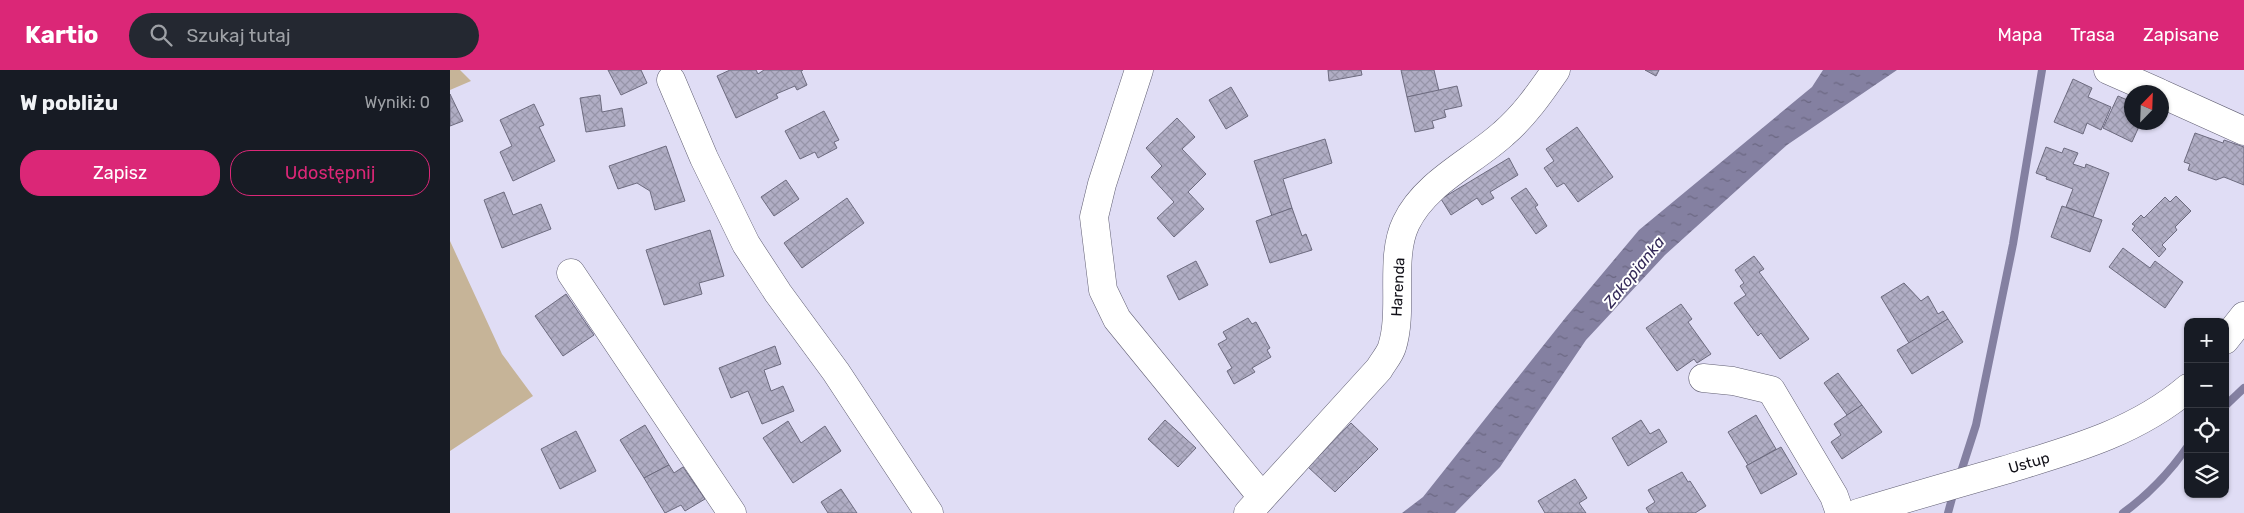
<!DOCTYPE html>
<html lang="pl">
<head>
<meta charset="utf-8">
<style>
	:root { --surface:#171b24; --page:#242831; --text:#f1f3f6; --muted:#9ea1a6; --line:#363941; --accent:#db2777 }
	body { margin:0; font-family:Rubik,sans-serif; background:var(--page); color:var(--text) }
	.controls { position:absolute; right:15px; bottom:15px; display:grid; overflow:hidden; border-radius:10px; box-shadow:0 1px 4px #0004 }
	.controls button { width:45px; height:45px; display:grid; place-items:center; padding:0; border:0; border-bottom:1px solid var(--line); background:var(--surface); color:var(--text); font:25px sans-serif }
	.compass { position:absolute; left:1674px; top:15px; width:45px; height:45px; border-radius:50%; background:var(--surface); box-shadow:0 1px 4px #0004; rotate:23deg }
	.list { margin:0; padding:0; list-style:none }
	h2 { display:flex; justify-content:space-between; align-items:center; height:65px; margin:0; padding:0 20px; font-size:21px }
	h2 small { font-size:16px; font-weight:400; color:var(--muted) }
	.actions { display:flex; gap:10px; padding:15px 20px }
	.actions a { flex:1; padding:11px 0; border:1px solid var(--accent); border-radius:20px; text-align:center; font-size:18px; color:var(--accent) }
	.actions .main { background:var(--accent); color:#fff }
	.icon { flex:none; width:28px; height:28px; fill:none; stroke:currentColor; stroke-width:2; stroke-linecap:round; stroke-linejoin:round }
	.map { position:relative; flex:none; width:1794px; height:443px; overflow:hidden }
	header { display:flex; align-items:center; gap:30px; box-sizing:border-box; height:70px; padding:0 25px; background:var(--accent); color:#fff }
	header strong { font-size:24px }
	nav { display:flex; gap:28px; margin-inline-start:auto; font-size:18px }
	.search { width:350px; height:45px; background:var(--page); display:flex; align-items:center; gap:12px; box-sizing:border-box; padding:0 18px; border-radius:28px; color:var(--muted); font-size:19px }
	main { display:flex }
	aside { flex:1; background:var(--surface) }
	.map>svg:first-child { display:block }
</style>
</head>
<body>
<header>
<strong>Kartio</strong>
<div class="search"><svg class="icon" aria-label="search" viewBox="0 0 24 24"><circle cx="10" cy="10" r="6"/><path d="M15 15l6 6"/></svg>Szukaj tutaj</div>
<nav><a>Mapa</a><a>Trasa</a><a>Zapisane</a></nav>
</header>
<main>
<aside>
<h2>W pobliżu<small>Wyniki: 0</small></h2>
<ul class="list">
</ul>
<div class="actions"><a class="main">Zapisz</a><a>Udostępnij</a></div>
</aside>
<div class="map">
<svg width="1794" height="443" viewBox="0 0 1794 443">
	<defs>
		<pattern id="water-ripples" width="26" height="14" patternUnits="userSpaceOnUse" patternTransform="scale(1.25)"><rect width="26" height="14" fill="#8480a1"/><path d="M2 4q2-2 4 0t4 0M15 11q2-2 4 0t4 0" fill="none" stroke="#6b6782"/></pattern>
		<pattern id="building-cross-hatch" width="8" height="8" patternUnits="userSpaceOnUse" patternTransform="scale(1.25)"><rect width="8" height="8" fill="#b0adc4"/><path d="M0 0l8 8M0 8l8-8" fill="none" stroke="#9694a8"/></pattern>
	</defs>
	<rect width="100%" height="100%" fill="#e0ddf5"/>
	<g fill="#c6b498">
		<polygon points="0,0 10,0 21,11 0,20"/>
		<polygon points="0,171 52,284 83,326 0,381"/>
	</g>
	<polygon fill="url(#water-ripples)" points="1373,0 1447,0 1337,75 1215,185 1136,270 1050,397 1005,443 952,443 973,427 1116,247 1189,160 1362,17"/>
	<g fill="none" stroke-linecap="round" stroke-linejoin="round">
		<g stroke="#8480a1" stroke-width="8">
			<polyline points="1775,336 1794,318"/>
			<polyline points="1509,408 1526,355 1563,174 1592,0"/>
			<polyline points="1498,443 1504,421"/>
			<path d="M1673,443C1698,425 1720,402 1738,376"/>
		</g>
	</g>
	<g fill="url(#building-cross-hatch)" stroke="#6d6b7f">
		<polygon points="158,0 191,0 197,13 171,25"/>
		<polygon points="280,0 306,0 308,4 314,0 353,0 351,1 357,15 347,20 345,16 326,24 328,28 286,48 267,6"/>
		<polygon points="878,0 911,0 912,5 879,11"/>
		<polygon points="951,0 984,0 989,21 957,27"/>
		<polygon points="1195,0 1209,0 1206,6"/>
		<polygon points="1623,9 1642,18 1638,27 1661,37 1651,60 1637,53 1633,64 1604,52"/>
		<polygon points="1007,16 1012,36 994,40 996,47 982,51 984,58 965,62 957,27"/>
		<polygon points="781,17 798,46 776,59 759,30"/>
		<polygon points="0,24 13,51 0,56"/>
		<polygon points="150,25 152,42 172,38 175,56 136,62 130,28"/>
		<polygon points="1668,26 1682,32 1682,52 1691,52 1682,72 1653,58"/>
		<polygon points="84,34 94,55 89,57 105,91 63,111 50,82 62,76 50,50"/>
		<polygon points="374,41 389,70 384,72 387,78 368,88 365,82 350,89 335,61"/>
		<polygon points="727,48 745,67 732,79 756,104 738,122 754,139 724,167 707,148 724,132 701,107 712,96 696,78"/>
		<polygon points="1127,57 1163,107 1128,132 1114,113 1107,117 1094,98 1104,91 1096,79"/>
		<polygon points="1745,63 1773,73 1774,70 1794,77 1794,115 1774,107 1766,110 1738,100 1740,94 1734,92"/>
		<polygon points="875,69 882,93 833,109 842,138 822,146 804,91"/>
		<polygon points="216,76 235,131 205,140 200,121 187,113 168,119 159,96"/>
		<polygon points="1596,77 1612,83 1614,78 1628,83 1623,94 1635,98 1636,94 1659,103 1643,147 1616,137 1623,119 1596,109 1597,107 1586,103"/>
		<polygon points="1059,88 1068,105 1040,122 1044,128 1032,135 1027,128 1001,145 991,129"/>
		<polygon points="336,110 349,129 324,146 311,127"/>
		<polygon points="1076,118 1088,135 1085,137 1097,156 1086,164 1061,128"/>
		<polygon points="54,122 63,145 91,134 101,159 52,178 34,130"/>
		<polygon points="1726,126 1741,141 1725,157 1727,160 1712,175 1716,179 1709,187 1682,160 1685,156 1682,154 1691,145 1694,148 1715,127 1720,132"/>
		<polygon points="397,128 414,153 352,198 334,173"/>
		<polygon points="1612,136 1652,150 1640,182 1601,167"/>
		<polygon points="842,138 852,166 856,164 862,180 820,193 806,151"/>
		<polygon points="260,160 274,206 249,213 252,224 214,235 196,180"/>
		<polygon points="1673,178 1700,198 1705,191 1733,212 1715,238 1659,197"/>
		<polygon points="1304,186 1314,199 1309,202 1359,269 1330,289 1311,263 1308,266 1284,233 1296,225 1290,216 1294,213 1285,200"/>
		<polygon points="746,191 758,215 729,230 717,206"/>
		<polygon points="1454,213 1471,231 1478,226 1488,244 1493,241 1498,249 1459,273 1431,227"/>
		<polygon points="116,224 144,265 113,286 85,246"/>
		<polygon points="1231,234 1242,249 1238,252 1261,284 1247,293 1244,289 1227,301 1196,258"/>
		<polygon points="798,248 802,254 806,252 820,278 817,280 821,287 802,298 805,302 784,314 777,301 782,298 768,274 777,269 773,262"/>
		<polygon points="1498,249 1513,272 1462,304 1447,280"/>
		<polygon points="325,276 331,294 314,300 321,321 333,316 344,341 312,354 298,321 281,328 269,298"/>
		<polygon points="1388,303 1412,335 1397,345 1374,313"/>
		<polygon points="1412,335 1432,362 1392,389 1381,372 1391,365 1384,354"/>
		<polygon points="1306,345 1326,379 1298,395 1278,362"/>
		<polygon points="715,350 746,378 728,397 698,369"/>
		<polygon points="1191,350 1200,364 1209,359 1217,372 1178,396 1162,368"/>
		<polygon points="338,351 351,373 375,356 391,381 343,413 313,368"/>
		<polygon points="901,353 928,379 885,422 858,397"/>
		<polygon points="195,355 219,395 194,408 170,370"/>
		<polygon points="126,361 146,401 110,419 91,379"/>
		<polygon points="1331,377 1347,404 1311,424 1296,396"/>
		<polygon points="219,395 224,403 233,397 255,429 235,441 231,435 215,443 194,408"/>
		<polygon points="1232,402 1238,412 1240,411 1256,436 1245,443 1199,443 1196,438 1205,432 1198,420"/>
		<polygon points="1125,409 1137,428 1129,433 1136,443 1095,443 1088,431"/>
		<polygon points="391,419 407,443 378,443 371,432"/>
	</g>
	<g fill="none" stroke-linecap="round" stroke-linejoin="round">
		<defs>
			<g id="minor">
				<polyline points="689,0 652,114 644,147 653,220 667,249 812,427"/>
				<polyline points="1658,0 1708,22"/>
				<polyline points="221,10 254,88 296,174 328,223 386,302 479,443"/>
				<polyline points="1712,24 1794,61"/>
				<polyline points="121,203 282,443"/>
				<polyline points="1775,270 1794,246"/>
				<polyline points="1253,308 1283,311 1321,320 1384,426 1390,443"/>
				<path d="M798,443L929,299C933,292 940,284 942,277C954,239 939,188 956,153C975,113 1022,92 1053,64C1075,45 1090,23 1106,0"/>
				<path d="M1408,443C1457,428 1506,414 1555,400C1621,380 1685,363 1738,318"/>
			</g>
		</defs>
		<use href="#minor" stroke="#615f73" stroke-width="29"/>
		<use href="#minor" stroke="#fff" stroke-width="28"/>
	</g>
	<g text-anchor="middle" dominant-baseline="central" stroke-width="4" stroke-linejoin="round" paint-order="stroke">
		<g font-size="15" fill="#111018" stroke="#fff">
			<text transform="translate(948 217) rotate(-87)">Harenda</text>
			<text transform="translate(1579 393) rotate(-16)">Ustup</text>
		</g>
		<g font-size="16" font-style="italic" fill="#352b59" stroke="#fff">
			<text transform="translate(1184 202) rotate(-51)">Zakopianka</text>
		</g>
	</g>
</svg>
<div class="controls">
<button>+</button>
<button>−</button>
<button><svg class="icon" aria-label="locate" viewBox="0 0 24 24"><circle cx="12" cy="12" r="6"/><path d="M12 2v4M12 18v4M2 12h4M18 12h4"/></svg></button>
<button><svg class="icon" aria-label="layers" viewBox="0 0 24 24"><path d="M12 4l9 5-9 5-9-5zM3 14l9 5 9-5"/></svg></button>
</div>
<svg class="compass" viewBox="-18 -18 36 36"><path d="M0-13l5 13h-10z" fill="#e53935"/><path d="M0 13l5-13h-10z" fill="#9ea1a6"/></svg>
</div>
</main>
</body>
</html>
